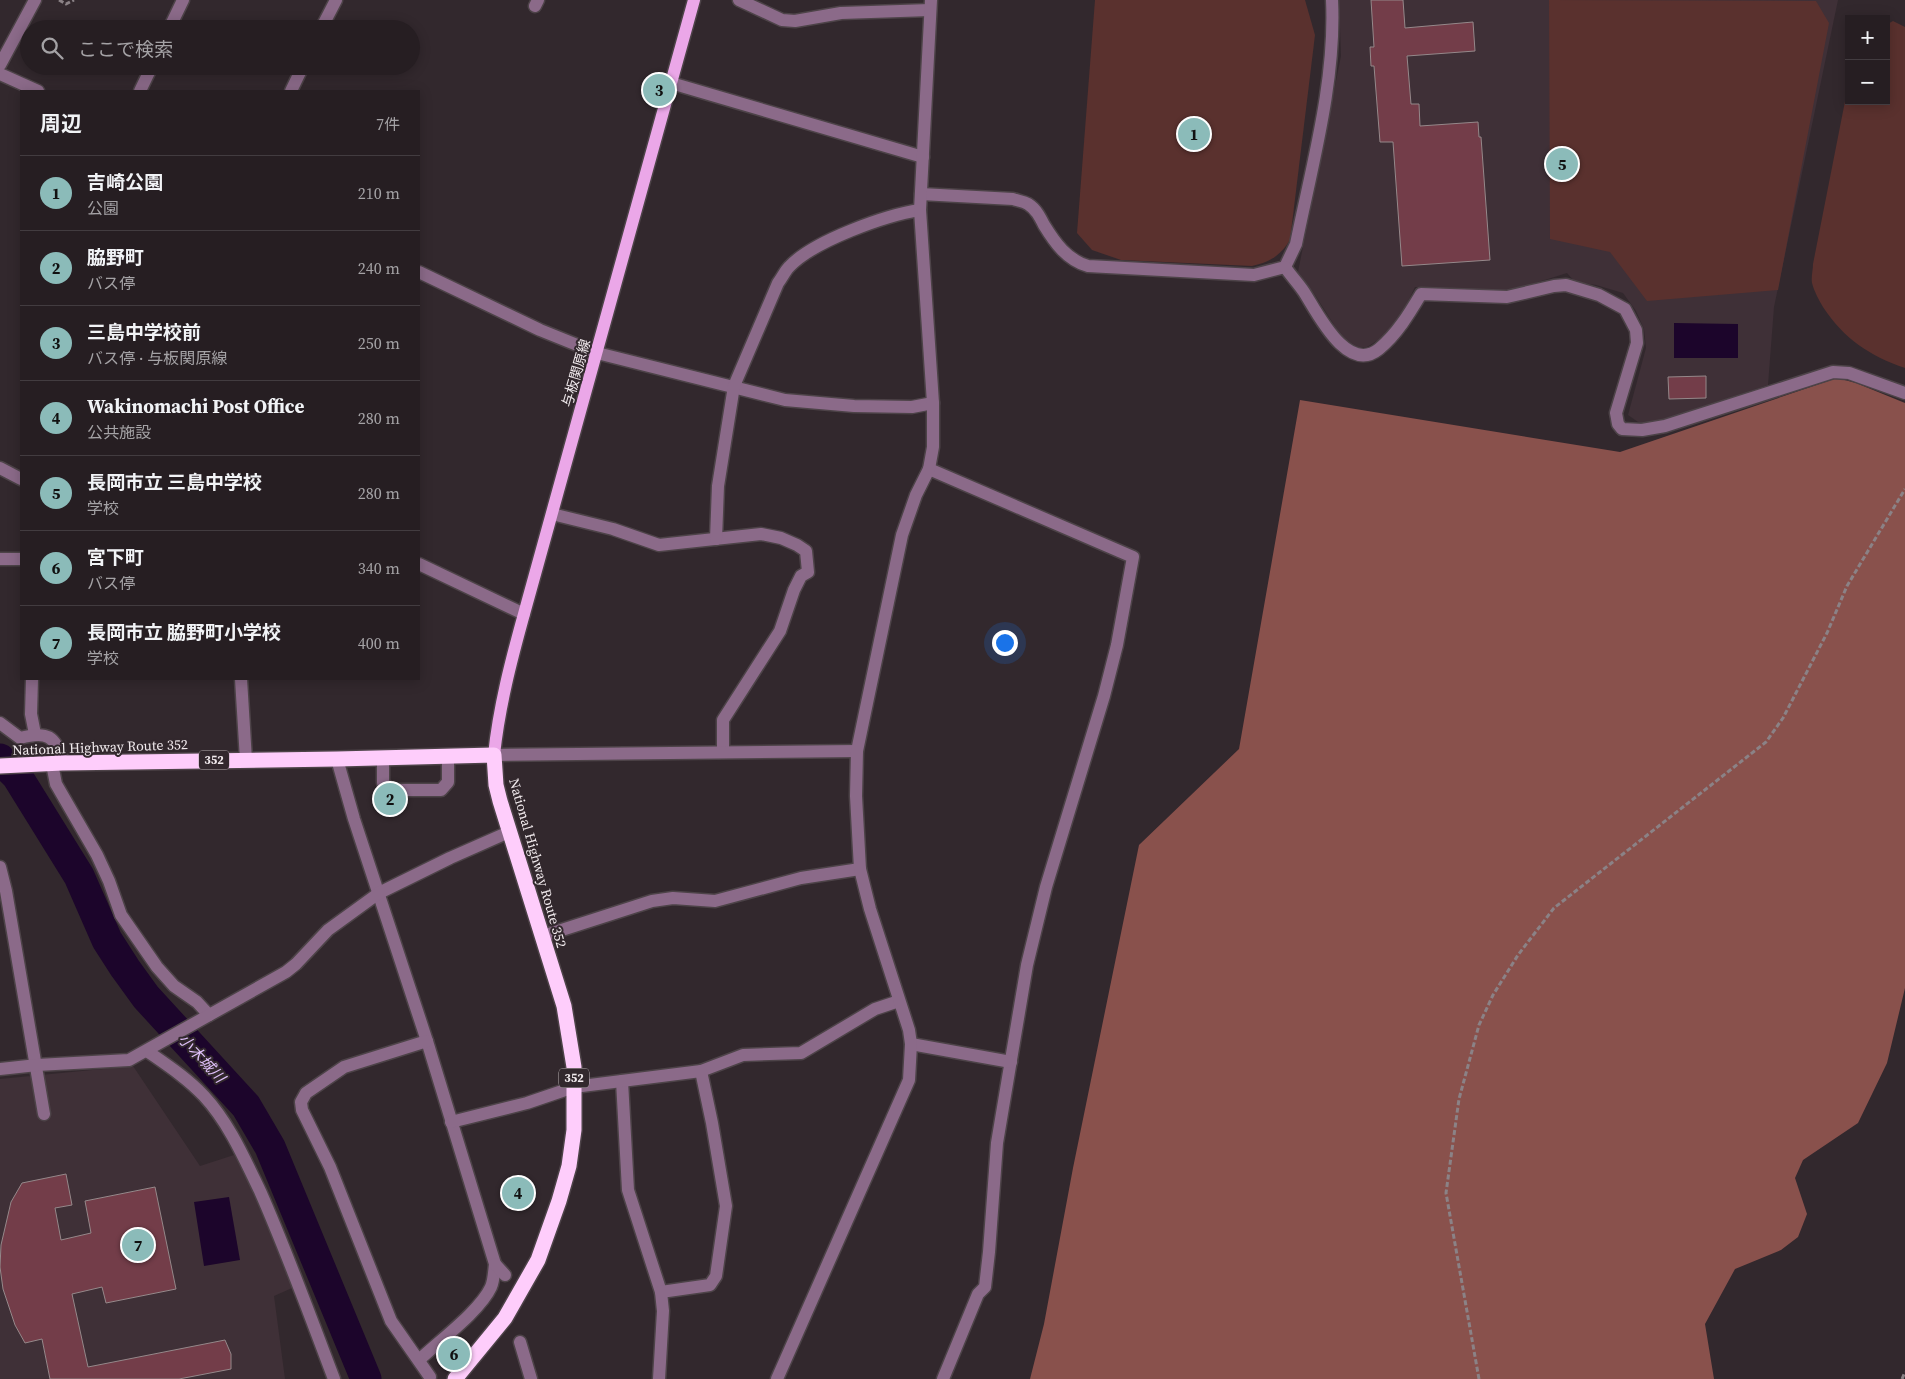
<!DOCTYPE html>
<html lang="ja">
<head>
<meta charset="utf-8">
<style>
	:root { --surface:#261e22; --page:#322b2f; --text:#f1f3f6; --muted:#a4a2a5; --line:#423c40; --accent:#8bbbb9 }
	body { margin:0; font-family:"Source Serif 4","Noto Sans JP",serif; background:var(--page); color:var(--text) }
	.controls { position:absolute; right:15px; top:15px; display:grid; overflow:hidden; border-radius:0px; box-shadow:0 2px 12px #0003 }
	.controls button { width:45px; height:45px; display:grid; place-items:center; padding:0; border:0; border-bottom:1px solid var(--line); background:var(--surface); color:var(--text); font:25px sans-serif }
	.you { position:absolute; left:1004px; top:642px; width:18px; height:18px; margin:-12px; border:4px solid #fff; border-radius:50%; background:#1a73e8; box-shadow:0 0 0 8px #1a73e833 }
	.badge { display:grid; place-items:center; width:32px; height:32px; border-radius:50%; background:var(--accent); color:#111; font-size:16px; font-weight:700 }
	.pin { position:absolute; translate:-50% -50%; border:2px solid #fff; box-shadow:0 1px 5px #0006 }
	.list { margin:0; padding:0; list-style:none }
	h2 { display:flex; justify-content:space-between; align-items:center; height:65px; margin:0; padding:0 20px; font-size:21px }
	h2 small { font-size:16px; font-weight:400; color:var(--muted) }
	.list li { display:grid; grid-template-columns:32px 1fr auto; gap:15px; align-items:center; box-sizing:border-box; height:75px; padding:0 20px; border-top:1px solid var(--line) }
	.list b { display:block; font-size:19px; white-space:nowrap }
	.list p { margin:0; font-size:16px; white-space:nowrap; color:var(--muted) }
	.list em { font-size:16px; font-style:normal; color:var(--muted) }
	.icon { flex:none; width:28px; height:28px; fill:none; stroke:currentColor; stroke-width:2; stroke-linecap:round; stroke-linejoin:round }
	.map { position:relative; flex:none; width:1905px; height:1379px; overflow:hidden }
	.search { position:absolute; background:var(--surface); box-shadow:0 2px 12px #0003; left:20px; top:20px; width:400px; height:55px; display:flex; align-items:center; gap:12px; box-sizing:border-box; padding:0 18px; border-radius:28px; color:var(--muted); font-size:19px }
	.panel { position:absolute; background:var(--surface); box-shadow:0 2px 12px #0003; left:20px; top:90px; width:400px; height:590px; border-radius:0px }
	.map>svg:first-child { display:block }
</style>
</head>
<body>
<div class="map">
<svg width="1905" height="1379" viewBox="0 0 1905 1379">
	<rect width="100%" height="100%" fill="#32282d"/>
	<g fill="#3f3037">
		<polygon points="1339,0 1838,0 1774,307 1768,385 1662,421 1641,424 1628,415 1646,348 1644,329 1636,311 1623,293 1596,285 1575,282 1567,273 1510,291 1415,287 1404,310 1383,337 1367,347 1357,347 1347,343 1341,336 1315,295 1298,272 1341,56"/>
		<polygon points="133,1066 200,1166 234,1155 259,1201 292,1288 274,1296 285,1379 0,1379 0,1079"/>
	</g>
	<g fill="#5a312e">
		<path d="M1095,0H1305L1315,35L1290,240C1280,256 1270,262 1252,266L1121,260L1092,250L1077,233Z"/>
		<polygon points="1549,0 1816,1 1829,23 1778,290 1647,301 1610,252 1550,239"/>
		<path d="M1893,21L1905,27V368C1870,356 1844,339 1823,307C1819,300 1814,291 1812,283C1811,277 1813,270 1813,264L1849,81V101H1886V25Z"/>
	</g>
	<polygon fill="#89514c" points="1837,378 1856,383 1905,403 1905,988 1887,1063 1858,1123 1803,1160 1795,1178 1807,1214 1798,1237 1781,1250 1735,1269 1705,1324 1714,1379 1030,1379 1044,1324 1073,1168 1139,845 1239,749 1300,400 1620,452"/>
	<g fill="#1c052b">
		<polygon points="1674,323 1738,324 1738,358 1674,358"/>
		<polygon points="229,1197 240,1260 204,1266 194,1202"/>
	</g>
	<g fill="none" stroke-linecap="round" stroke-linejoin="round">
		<polyline stroke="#1c052b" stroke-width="31" points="0,759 17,776 79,876 107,940 125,968 146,997 246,1106 270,1147 366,1379"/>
	</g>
	<g fill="#733d49" stroke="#95888a">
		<polygon points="1371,0 1403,0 1405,28 1473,22 1475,51 1407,56 1411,104 1419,104 1420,126 1478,122 1479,137 1481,137 1490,260 1402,266 1393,142 1380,142 1374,66 1371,66 1370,47 1374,47"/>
		<polygon points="1706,376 1706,398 1669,399 1668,377"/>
		<polygon points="66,1174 72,1205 55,1208 61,1240 91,1233 85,1201 155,1187 176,1289 106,1303 102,1287 72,1294 88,1367 225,1340 231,1354 231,1369 179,1379 50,1379 42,1339 25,1343 15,1325 3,1289 0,1267 1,1245 11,1202 22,1183"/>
	</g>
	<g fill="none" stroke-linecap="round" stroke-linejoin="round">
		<defs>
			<g id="minor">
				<polyline points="739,0 782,20 795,21 841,13 930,10"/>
				<polyline points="535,6 538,0"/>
				<polyline points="169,29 183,0"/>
				<polyline points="321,29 336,0"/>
				<polyline points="0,65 35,0"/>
				<polyline points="0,74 38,91"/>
				<polyline points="671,83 923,157"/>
				<polyline points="140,91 152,66"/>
				<polyline points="291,91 303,66"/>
				<path d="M921,194L1013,199C1018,201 1023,201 1028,204C1036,209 1040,217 1044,225C1055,243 1067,260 1088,266L1254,275L1285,267L1296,244C1312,165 1336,81 1332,0"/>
				<path d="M1285,267C1291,276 1298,283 1304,292C1317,312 1347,375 1379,349C1397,334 1409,314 1421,294L1507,297L1554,286L1566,285L1599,295L1625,309L1636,330L1637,343L1616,413L1618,424L1622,429L1642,430L1665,426L1833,372L1849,373L1905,393"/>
				<polyline points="419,272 540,330 597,353 785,400 854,406 912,407 933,403"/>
				<polyline points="0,468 21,479"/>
				<polyline points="929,469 1133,557 1117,645 1104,696 1046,887 1027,965 997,1143 989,1252 985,1287 978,1294 943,1379"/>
				<polyline points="552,514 613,529 659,545 761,534 781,538 797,545 806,551 808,572 801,576 794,590 780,631 723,720 723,752"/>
				<path d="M716,539L718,486L734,386L778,283C782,278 785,271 789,267C813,241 886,215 920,210"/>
				<polyline points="0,559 21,559"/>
				<polyline points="419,564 524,614"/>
				<polyline points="32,679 31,714 35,734"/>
				<polyline points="241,679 246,760"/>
				<path d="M0,723L20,738C46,731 57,735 62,763"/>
				<polyline points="494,755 857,751"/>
				<polyline points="383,758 383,783 391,790 441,790 448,782 448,756"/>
				<path d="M337,759L354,819L427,1041L495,1264C494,1271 494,1280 491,1287C480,1311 439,1341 419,1360"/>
				<polyline points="52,764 56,784 97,855 109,881 121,915 157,967 174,986 197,1002 209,1015"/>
				<polyline points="0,867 6,891 44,1114"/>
				<polyline points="543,936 652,901 673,898 715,901 801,878 860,869"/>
				<polyline points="427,1041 344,1067 306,1093 301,1102 302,1110 330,1167 391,1321 430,1377"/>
				<polyline points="911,1044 1011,1062"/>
				<path d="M147,1051C167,1065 187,1078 204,1096C229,1123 244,1158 260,1191C287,1252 310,1316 334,1379"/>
				<polyline points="0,1069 37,1065 129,1060 286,972 296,964 328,930 379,893 450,858 509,832"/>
				<polyline points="701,1071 743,1055 801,1053 875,1009 899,1001"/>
				<polyline points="622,1081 628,1190 661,1292"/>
				<polyline points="451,1122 527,1103 574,1087 701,1071 712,1123 726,1206 716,1276 710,1285 661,1292 663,1311 659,1379"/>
				<polyline points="495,1264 505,1275"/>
				<polyline points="520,1342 531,1379"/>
				<polyline points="777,1379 909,1080 911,1044 909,1030 870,909 860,869 856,796 857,751 902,535 916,495 929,469 933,447 933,403 920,210 931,0"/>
			</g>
			<path id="major" d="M494,755C499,707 511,661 524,614L694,0"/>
			<polyline id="highway" points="0,766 62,763 337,759 494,755 496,785 500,801 564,1006 574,1067 574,1130 569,1166 559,1201 538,1260 505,1318 455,1379"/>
		</defs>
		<use href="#minor" stroke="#4d4348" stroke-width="15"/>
		<use href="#major" stroke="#4d4348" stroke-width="15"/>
		<use href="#highway" stroke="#4d4348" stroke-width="18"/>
		<g stroke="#8b8286" stroke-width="3" stroke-dasharray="5 2.5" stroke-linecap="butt">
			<polyline points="59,0 66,4 74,0"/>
			<polyline points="1479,1379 1446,1193 1459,1099 1479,1025 1493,995 1518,955 1554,908 1766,742 1783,718 1827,633 1847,586 1905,489"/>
			<polyline points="1902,1379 1905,1372"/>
		</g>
		<use href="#minor" stroke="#8b6a89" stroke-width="12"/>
		<use href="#major" stroke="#eba7e8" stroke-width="12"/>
		<use href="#highway" stroke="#fecdfb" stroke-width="15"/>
	</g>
	<g text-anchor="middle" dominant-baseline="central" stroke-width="4" stroke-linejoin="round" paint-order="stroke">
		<g fill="#32282d" stroke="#b8b0b3" stroke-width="1">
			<rect x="199" y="750.5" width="30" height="19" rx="4"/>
			<rect x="559" y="1068.5" width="30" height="19" rx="4"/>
		</g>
		<g font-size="12" font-weight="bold" fill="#f1eaed">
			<text x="214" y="760">352</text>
			<text x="574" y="1078">352</text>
		</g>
		<g font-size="14" fill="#f1eaed" stroke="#32282d">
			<text transform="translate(576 373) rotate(-74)">与板関原線</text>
			<text transform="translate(100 747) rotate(-2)">National Highway Route 352</text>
			<text transform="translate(538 863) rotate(74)">National Highway Route 352</text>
		</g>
		<g font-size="15" font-style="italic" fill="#e2c3fd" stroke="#32282d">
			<text transform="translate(202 1058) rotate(47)">小木城川</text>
		</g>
	</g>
</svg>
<div class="controls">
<button>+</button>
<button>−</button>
</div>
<div class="you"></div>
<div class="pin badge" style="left:1194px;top:134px">1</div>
<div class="pin badge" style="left:390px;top:799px">2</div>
<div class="pin badge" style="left:659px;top:90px">3</div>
<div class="pin badge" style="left:518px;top:1193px">4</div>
<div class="pin badge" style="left:1562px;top:164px">5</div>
<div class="pin badge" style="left:454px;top:1354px">6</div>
<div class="pin badge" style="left:138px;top:1245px">7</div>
<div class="search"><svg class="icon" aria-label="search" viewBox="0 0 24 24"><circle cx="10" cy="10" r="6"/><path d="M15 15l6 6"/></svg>ここで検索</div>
<section class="panel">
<h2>周辺<small>7件</small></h2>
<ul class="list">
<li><span class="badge">1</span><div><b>吉崎公園</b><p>公園</p></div><em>210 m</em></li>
<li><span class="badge">2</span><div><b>脇野町</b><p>バス停</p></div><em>240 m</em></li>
<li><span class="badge">3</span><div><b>三島中学校前</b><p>バス停 · 与板関原線</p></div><em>250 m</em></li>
<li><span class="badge">4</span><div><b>Wakinomachi Post Office</b><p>公共施設</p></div><em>280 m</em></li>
<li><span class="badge">5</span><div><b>長岡市立 三島中学校</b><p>学校</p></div><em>280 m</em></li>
<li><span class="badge">6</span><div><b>宮下町</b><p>バス停</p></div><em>340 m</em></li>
<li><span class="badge">7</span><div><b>長岡市立 脇野町小学校</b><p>学校</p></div><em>400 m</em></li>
</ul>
</section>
</div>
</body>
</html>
